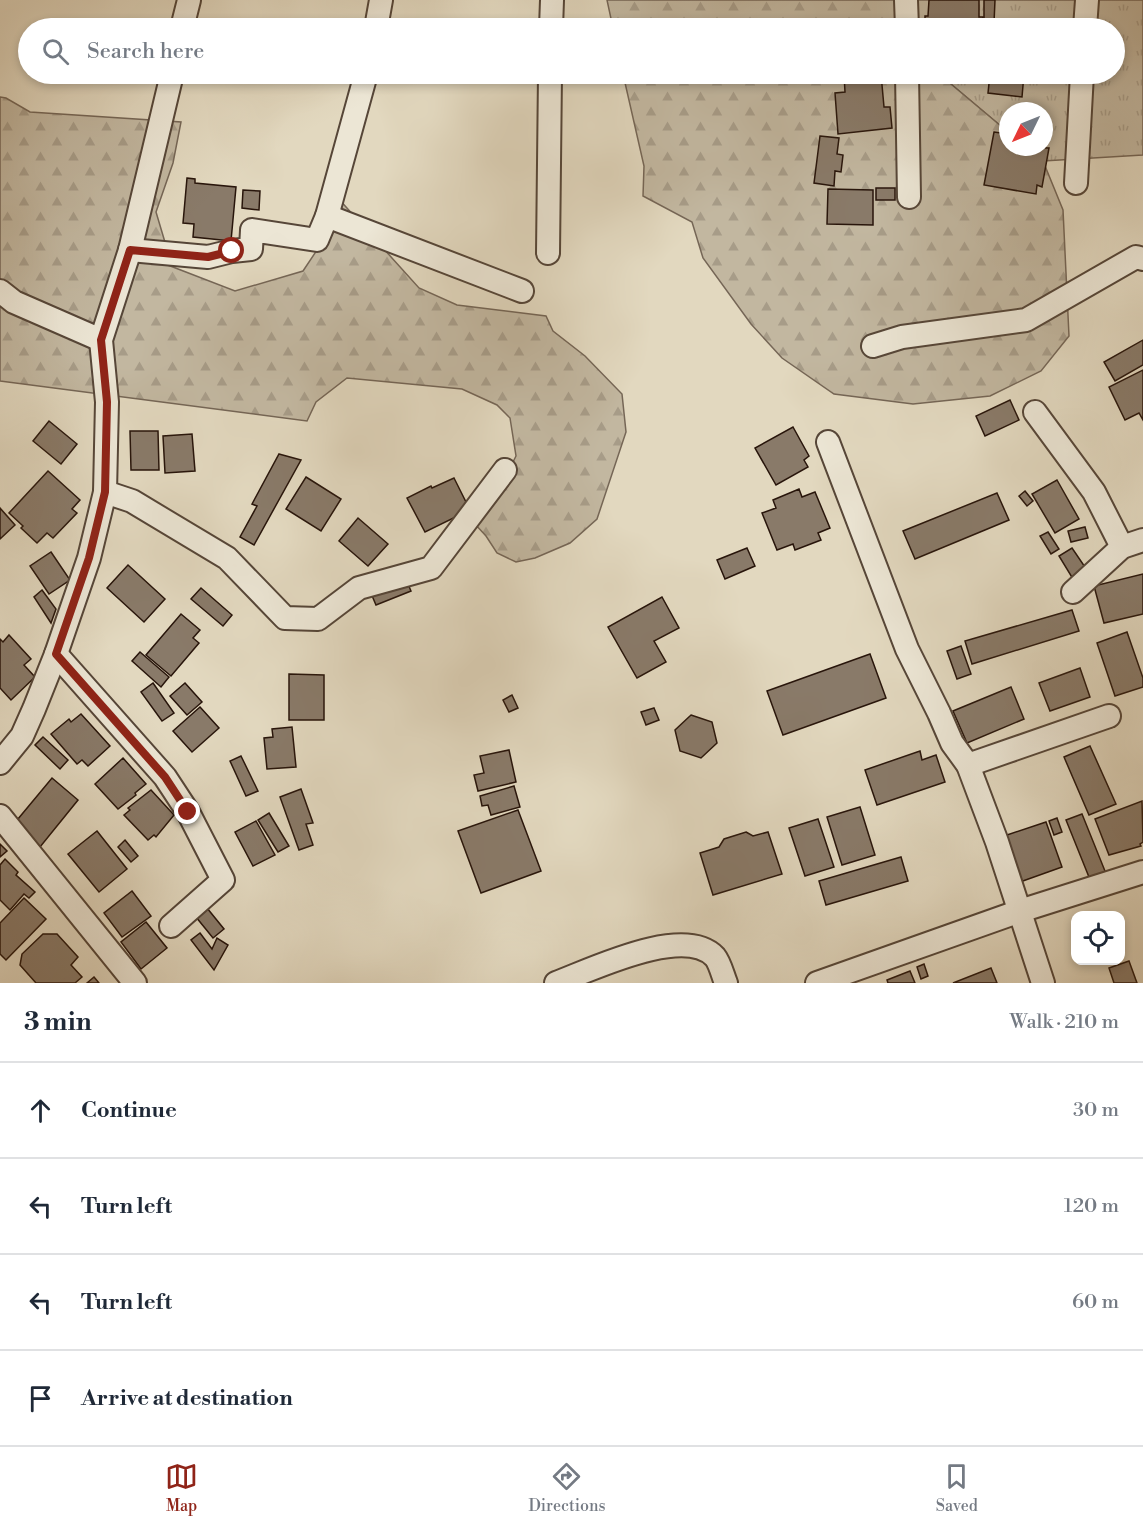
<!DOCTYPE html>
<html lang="en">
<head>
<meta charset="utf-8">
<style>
	:root { --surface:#fff; --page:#f6f6f7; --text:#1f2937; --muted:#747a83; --line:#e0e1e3; --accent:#8f2418 }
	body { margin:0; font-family:"Libre Bodoni",serif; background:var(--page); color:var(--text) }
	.controls { position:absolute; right:18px; bottom:18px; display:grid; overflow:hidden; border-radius:12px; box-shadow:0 3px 9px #0003 }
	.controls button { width:54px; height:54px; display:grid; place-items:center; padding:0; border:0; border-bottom:2px solid var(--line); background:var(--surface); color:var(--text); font:30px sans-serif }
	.compass { position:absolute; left:999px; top:102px; width:54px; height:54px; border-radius:50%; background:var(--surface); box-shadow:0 3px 9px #0003; rotate:227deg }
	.stop { position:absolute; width:18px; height:18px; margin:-14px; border:4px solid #8f2418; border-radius:50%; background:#fff }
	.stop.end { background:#8f2418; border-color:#fff; box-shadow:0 2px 6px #0008 }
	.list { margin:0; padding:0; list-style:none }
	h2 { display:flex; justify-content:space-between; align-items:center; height:78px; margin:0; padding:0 24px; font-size:26px }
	h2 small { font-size:20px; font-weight:400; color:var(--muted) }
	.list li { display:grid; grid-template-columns:39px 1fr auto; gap:18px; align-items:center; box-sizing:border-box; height:96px; padding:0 24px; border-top:2px solid var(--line) }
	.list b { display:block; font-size:22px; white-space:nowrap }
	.list em { font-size:20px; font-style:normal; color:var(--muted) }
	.icon { flex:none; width:33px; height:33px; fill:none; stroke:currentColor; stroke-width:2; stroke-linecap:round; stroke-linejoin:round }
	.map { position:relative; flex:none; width:1143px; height:983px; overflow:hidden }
	.search { position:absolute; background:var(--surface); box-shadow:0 3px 9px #0003; left:18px; right:18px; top:18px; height:66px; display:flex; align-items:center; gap:15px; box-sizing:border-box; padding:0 21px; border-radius:33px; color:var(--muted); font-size:22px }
	.sheet { height:462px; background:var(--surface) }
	nav { display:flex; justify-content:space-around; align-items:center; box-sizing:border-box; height:84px; border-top:2px solid var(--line); background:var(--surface); font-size:16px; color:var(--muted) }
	nav a { display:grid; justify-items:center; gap:3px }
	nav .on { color:var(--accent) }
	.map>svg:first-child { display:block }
</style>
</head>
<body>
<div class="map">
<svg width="1143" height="983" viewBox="0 0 1143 983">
	<defs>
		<pattern id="grass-tufts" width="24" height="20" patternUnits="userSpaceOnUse" patternTransform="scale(1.5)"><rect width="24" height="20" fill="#c2b7a0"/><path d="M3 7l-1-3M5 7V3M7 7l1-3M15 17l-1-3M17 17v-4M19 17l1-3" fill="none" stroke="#a79c88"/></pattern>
		<pattern id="forest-firs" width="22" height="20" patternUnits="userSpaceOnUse" patternTransform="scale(1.5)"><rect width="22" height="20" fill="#c2b7a0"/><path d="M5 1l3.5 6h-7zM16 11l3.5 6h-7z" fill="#a79c88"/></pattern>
	</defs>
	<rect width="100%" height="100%" fill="#e2d8bf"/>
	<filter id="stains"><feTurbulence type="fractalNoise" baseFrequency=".00333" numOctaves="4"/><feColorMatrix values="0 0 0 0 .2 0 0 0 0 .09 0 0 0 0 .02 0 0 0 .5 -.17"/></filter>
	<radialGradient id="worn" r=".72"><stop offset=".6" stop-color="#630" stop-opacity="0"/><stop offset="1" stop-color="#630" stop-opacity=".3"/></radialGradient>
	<polygon fill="url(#grass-tufts)" stroke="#756656" stroke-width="1.5" points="905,0 1143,0 1143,155 1043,161 1026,147 1044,147 1044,111 1008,111 1008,132 939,74 1114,74 1114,28 906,28"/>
	<g fill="url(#forest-firs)" stroke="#756656" stroke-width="1.5">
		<polygon points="607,0 905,0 906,28 613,28"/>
		<polygon points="623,74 939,74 1008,132 1008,147 1026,147 1043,161 1063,210 1069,336 1041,371 990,396 913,404 834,394 782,358 751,324 703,258 692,222 643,196 644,166"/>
		<polygon points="0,97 6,98 30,112 181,122 173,163 156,212 167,249 160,262 235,291 303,271 321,244 337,197 419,288 457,305 546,316 553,331 585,356 622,394 626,432 597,519 570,543 535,558 516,562 497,553 486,536 474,523 508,472 516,456 510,418 497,405 462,389 347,378 316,402 307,421 0,381"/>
	</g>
	<g fill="#897a69" stroke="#28150b" stroke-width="1.5">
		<polygon points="929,0 979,0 979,17 983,17 982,28 925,28 925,16 928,16"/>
		<polygon points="984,0 995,0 994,23 984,23"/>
		<polygon points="844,74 881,74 884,107 890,107 892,128 838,134 835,93 845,92"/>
		<polygon points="990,74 1024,74 1022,97 988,93"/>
		<polygon points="994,132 1008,134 1008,147 1049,148 1042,187 1037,185 1036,194 984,185"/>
		<polygon points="820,136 839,138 837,154 843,155 841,172 835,171 834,186 814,183"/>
		<polygon points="187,178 195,179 195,183 236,187 231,241 193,237 194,224 183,223"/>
		<rect x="876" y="188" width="19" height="12"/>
		<polygon points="828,189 873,190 873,225 827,224"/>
		<polygon points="243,190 260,191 259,210 242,208"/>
		<polygon points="1143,340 1143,365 1115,381 1104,362"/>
		<polygon points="1143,370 1143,420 1139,413 1125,420 1109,387"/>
		<polygon points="1010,400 1019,420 985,436 976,416"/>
		<polygon points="49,421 77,444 61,464 33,441"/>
		<polygon points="793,427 809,456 804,460 808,467 776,485 755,448"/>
		<polygon points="130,431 158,431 159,470 131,470"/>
		<polygon points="192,434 195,471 165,473 163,436"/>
		<polygon points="279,454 301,460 254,545 240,537 257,506 252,504"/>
		<polygon points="48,471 80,500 72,509 77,513 53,538 47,533 37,543 21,528 23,526 9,513"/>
		<polygon points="306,477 341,499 321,531 286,509"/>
		<polygon points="454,478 470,510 425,532 407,498 431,486 432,488"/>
		<polygon points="1057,480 1079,519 1055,533 1032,494"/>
		<polygon points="799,489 802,497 815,492 830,528 818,533 821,540 795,550 793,544 777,550 762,513 776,508 773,500"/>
		<polygon points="1025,491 1033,501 1027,506 1019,496"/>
		<polygon points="997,493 1009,520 915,559 903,531"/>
		<polygon points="0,508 15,525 0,539"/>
		<polygon points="358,518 388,544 368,566 339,541"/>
		<polygon points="1085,527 1088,538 1071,542 1068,531"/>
		<polygon points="1048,532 1059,549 1051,554 1040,536"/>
		<polygon points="747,548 755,566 725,579 717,560"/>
		<polygon points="1072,548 1087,570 1073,579 1059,556"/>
		<polygon points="51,552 70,580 49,594 30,566"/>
		<polygon points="128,565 165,599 144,622 107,588"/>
		<polygon points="1143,574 1143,614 1104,623 1094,586"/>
		<polygon points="405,577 411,591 376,605 370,591"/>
		<polygon points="201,588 232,615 223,626 191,599"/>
		<polygon points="42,590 56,609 51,623 34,597"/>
		<polygon points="662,597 679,628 654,641 666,662 637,678 608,627"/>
		<polygon points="1072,610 1079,631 972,664 965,641"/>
		<polygon points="181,614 200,630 193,638 199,643 171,676 146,655"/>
		<polygon points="1127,632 1143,678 1143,687 1115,696 1097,643"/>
		<polygon points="9,635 31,659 24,665 35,677 11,700 0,688 0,639 3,642"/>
		<polygon points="961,646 971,674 957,679 947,651"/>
		<polygon points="140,652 169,677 161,687 132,661"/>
		<polygon points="870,654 886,698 783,735 767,691"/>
		<polygon points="1080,668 1090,697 1050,711 1039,683"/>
		<polygon points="289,674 324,675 324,720 289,720"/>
		<polygon points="153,683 174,713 162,721 141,692"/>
		<polygon points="185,683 202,702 187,715 170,696"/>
		<polygon points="1011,687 1024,719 967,743 953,711"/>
		<polygon points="512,695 518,708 509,712 503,700"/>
		<polygon points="200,707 219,728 192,752 173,731"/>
		<polygon points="654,708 659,720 646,725 641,712"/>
		<polygon points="81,714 110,746 88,766 82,760 77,764 51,734 69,719 71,722"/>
		<polygon points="691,715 712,722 717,743 701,758 680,751 675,730"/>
		<polygon points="292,727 296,767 267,769 264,738 273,737 272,729"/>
		<polygon points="43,737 68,760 60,769 35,745"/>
		<polygon points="1090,746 1116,804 1089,815 1064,757"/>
		<polygon points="509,750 516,782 478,791 474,775 484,773 480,756"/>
		<polygon points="920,751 922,760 936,755 945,782 877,805 865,770"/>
		<polygon points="241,756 258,791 246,796 230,761"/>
		<polygon points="123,758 146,784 135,793 136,795 118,809 95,784"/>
		<polygon points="52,778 78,800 40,847 13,825"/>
		<polygon points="514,786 520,807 491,815 488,805 482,806 480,796"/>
		<polygon points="301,789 313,823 306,824 313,845 299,850 280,797"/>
		<polygon points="151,790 174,815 156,837 154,835 148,840 124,815 130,810 128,808"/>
		<polygon points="1142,801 1143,842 1140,844 1141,846 1109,855 1095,819"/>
		<polygon points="860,807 875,855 842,865 827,817"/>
		<polygon points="518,810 541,871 481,893 458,831"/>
		<polygon points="269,813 289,846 278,852 258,820"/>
		<polygon points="1082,814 1107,876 1091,882 1066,820"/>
		<polygon points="1057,818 1062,832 1054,835 1049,821"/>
		<polygon points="818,819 834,867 805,876 789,828"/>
		<polygon points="256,821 275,855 253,866 235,832"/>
		<polygon points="1046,822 1062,867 1020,882 1004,836"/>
		<polygon points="97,831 127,869 99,892 68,854"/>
		<polygon points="746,832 753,836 768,832 782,874 713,895 700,853 719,847 724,839"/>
		<polygon points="125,840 138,856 131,862 118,847"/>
		<polygon points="0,844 7,851 0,857"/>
		<polygon points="901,857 908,881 826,905 819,881"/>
		<polygon points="5,859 18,872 16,875 35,892 29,898 24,894 10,910 0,900 0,865"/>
		<polygon points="132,891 151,916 122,937 104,913"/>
		<polygon points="24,898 46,919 6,960 0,954 0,923"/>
		<polygon points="207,908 224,929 213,938 196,917"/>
		<polygon points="146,922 167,948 141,969 121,942"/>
		<polygon points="200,933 212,949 217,938 228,945 214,970 191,940"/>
		<polygon points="43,934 57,934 78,957 71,965 82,977 75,983 36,983 20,965 22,954"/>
		<polygon points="1129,961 1137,983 1114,983 1109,968"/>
		<polygon points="924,964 928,976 921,979 917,967"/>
		<polygon points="991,968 997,983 953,983"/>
		<polygon points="910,971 915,983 888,983 887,980"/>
		<polygon points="94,977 99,983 87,983"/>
	</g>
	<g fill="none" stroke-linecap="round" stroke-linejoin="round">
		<defs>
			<g id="minor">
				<polyline points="906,0 907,28"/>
				<polyline points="182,28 189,0"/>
				<polyline points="376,28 381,0"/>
				<polyline points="551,28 552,0"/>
				<polyline points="1085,28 1087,0"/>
				<polyline points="907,74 909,197"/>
				<polyline points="1076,183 1082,74"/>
				<polyline points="327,216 522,291"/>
				<polyline points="130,250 208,257 232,251 251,249 252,230 317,240 327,216 366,74"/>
				<polyline points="548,253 550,74"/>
				<polyline points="0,291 14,302 101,340"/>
				<polyline points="873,346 902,337 1026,320 1136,257 1143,259"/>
				<polyline points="1035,412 1094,492 1122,547"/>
				<polyline points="828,442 907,649 939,713 952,743 968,765 997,842 1043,983"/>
				<polyline points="105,492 132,501 227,558 285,618 318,619 359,588 431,568 505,470"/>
				<polyline points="1073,592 1122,547 1143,540"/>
				<polyline points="56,654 165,777 188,812 223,880 171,926"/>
				<polyline points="0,763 22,736 34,709 56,654 89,558 105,492 107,402 101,340 130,250 172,74"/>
				<polyline points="968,765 1109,716"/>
				<polyline points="0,816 135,983"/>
				<path d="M556,983C591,970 684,924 715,957C720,963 723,976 726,983"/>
				<polyline points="817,983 1020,911 1143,872"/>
			</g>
		</defs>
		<use href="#minor" stroke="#564638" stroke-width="26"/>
		<use href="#minor" stroke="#ece6d5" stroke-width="22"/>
	</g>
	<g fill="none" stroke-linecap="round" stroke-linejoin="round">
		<polyline stroke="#8f2418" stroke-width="8" points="188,812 165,777 56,654 89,558 105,492 107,402 101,340 130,250 208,257 232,251"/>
	</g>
	<rect width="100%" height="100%" filter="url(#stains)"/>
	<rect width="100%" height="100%" fill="url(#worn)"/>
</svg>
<div class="controls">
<button><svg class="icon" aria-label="locate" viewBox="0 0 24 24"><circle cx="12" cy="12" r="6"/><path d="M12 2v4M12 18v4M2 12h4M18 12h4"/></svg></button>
</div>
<svg class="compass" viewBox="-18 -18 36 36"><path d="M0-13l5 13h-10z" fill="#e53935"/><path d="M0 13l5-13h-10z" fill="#747a83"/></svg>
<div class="stop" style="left:232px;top:251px"></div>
<div class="stop end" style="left:188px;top:812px"></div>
<div class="search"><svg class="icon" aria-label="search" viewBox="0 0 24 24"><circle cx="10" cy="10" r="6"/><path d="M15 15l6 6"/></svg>Search here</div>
</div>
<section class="sheet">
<h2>3 min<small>Walk · 210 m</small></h2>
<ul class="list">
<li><svg class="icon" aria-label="ahead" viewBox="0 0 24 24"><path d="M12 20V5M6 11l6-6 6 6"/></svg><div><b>Continue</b></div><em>30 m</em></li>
<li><svg class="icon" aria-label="left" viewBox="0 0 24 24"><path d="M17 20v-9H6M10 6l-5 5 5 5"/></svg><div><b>Turn left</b></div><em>120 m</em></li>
<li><svg class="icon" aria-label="left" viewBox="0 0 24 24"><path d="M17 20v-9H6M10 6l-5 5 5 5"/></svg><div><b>Turn left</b></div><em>60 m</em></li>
<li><svg class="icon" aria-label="arrive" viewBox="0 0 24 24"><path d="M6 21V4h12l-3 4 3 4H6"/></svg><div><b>Arrive at destination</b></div></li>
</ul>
</section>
<nav>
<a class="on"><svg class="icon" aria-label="map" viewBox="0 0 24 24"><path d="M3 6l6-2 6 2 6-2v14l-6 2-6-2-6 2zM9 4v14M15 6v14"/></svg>Map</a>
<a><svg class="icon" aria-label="directions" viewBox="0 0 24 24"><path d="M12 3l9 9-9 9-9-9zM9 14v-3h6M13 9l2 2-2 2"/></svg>Directions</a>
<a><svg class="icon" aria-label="saved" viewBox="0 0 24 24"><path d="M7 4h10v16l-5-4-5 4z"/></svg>Saved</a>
</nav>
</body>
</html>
